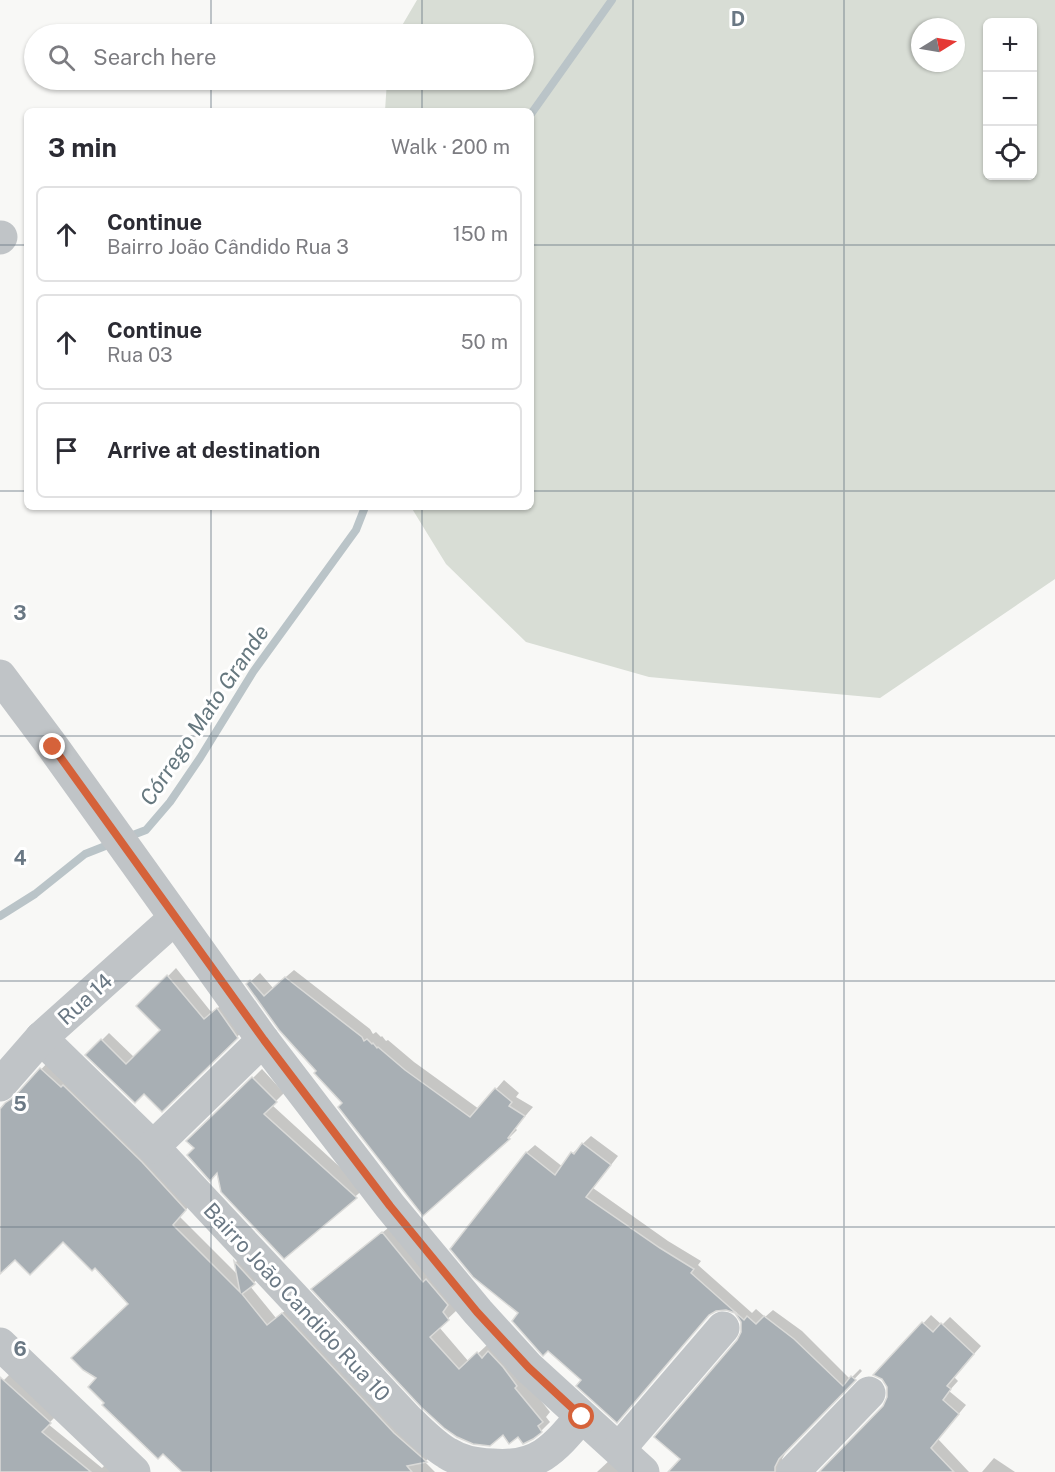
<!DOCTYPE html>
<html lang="en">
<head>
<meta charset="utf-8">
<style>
	:root { --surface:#fff; --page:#f7f7f7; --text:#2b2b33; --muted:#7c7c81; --line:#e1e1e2 }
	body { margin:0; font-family:"Public Sans",sans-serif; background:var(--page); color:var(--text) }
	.controls { position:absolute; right:18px; top:18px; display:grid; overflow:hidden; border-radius:9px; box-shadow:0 2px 4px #0004 }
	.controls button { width:54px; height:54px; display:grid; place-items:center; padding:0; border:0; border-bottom:2px solid var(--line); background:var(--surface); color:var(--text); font:30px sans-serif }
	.compass { position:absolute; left:911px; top:18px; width:54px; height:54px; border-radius:50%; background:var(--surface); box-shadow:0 2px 4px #0004; rotate:79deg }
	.stop { position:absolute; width:18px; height:18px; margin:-14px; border:4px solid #d5623a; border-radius:50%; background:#fff }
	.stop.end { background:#d5623a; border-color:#fff; box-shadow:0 2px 6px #0008 }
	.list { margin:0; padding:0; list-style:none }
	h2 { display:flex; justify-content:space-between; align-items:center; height:78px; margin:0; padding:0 24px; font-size:26px }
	h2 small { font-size:20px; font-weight:400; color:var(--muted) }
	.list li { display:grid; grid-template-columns:39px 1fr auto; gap:18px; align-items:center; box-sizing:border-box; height:96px; margin:0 12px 12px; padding:0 12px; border:2px solid var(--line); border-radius:9px }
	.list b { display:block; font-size:22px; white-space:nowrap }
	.list p { margin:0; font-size:20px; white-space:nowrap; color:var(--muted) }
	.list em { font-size:20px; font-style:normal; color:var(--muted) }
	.icon { flex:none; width:33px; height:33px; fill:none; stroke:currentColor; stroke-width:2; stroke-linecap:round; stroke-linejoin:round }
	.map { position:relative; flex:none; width:1055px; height:1472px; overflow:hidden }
	.search { position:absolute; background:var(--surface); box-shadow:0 2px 4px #0004; left:24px; top:24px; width:510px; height:66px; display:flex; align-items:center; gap:15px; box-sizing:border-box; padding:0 21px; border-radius:33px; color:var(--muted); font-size:22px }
	.panel { position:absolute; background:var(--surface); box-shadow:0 2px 4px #0004; left:24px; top:108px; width:510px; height:402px; border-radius:9px }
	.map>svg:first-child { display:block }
</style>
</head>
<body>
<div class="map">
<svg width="1055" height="1472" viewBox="0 0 1055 1472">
	<rect width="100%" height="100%" fill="#f8f8f6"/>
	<path fill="#d8ddd5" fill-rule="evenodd" d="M417,0H1055V579L880,698L649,677L526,642L446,564L411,507H531V111H385L387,80H524V34H397ZM988,22H1032V176H988ZM920,27H956V63H920Z"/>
	<g fill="#0003">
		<polygon points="176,968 212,1013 225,1002 245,1029 162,1110 144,1092 87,1055 109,1033 135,1058 162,1030 139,1006"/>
		<polygon points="294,970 370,1029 373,1034 376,1032 381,1037 382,1036 386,1041 388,1040 414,1062 479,1109 504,1080 519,1093 516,1097 533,1107 515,1128 517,1130 509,1138 423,1214 344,1103 248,984 260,973 273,988"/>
		<polygon points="49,1061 193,1201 180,1217 238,1275 236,1262 243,1255 262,1275 250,1286 276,1318 291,1306 433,1453 425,1462 435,1472 184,1472 106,1403 98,1378 129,1304 95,1266 63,1239 15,1258 0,1272 0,1110 15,1095 21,1091"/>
		<polygon points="262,1069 284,1093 272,1105 364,1189 284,1257 218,1171 189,1141"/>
		<polygon points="591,1136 618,1156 593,1188 668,1241 701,1261 698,1265 752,1313 756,1309 765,1317 773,1310 802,1331 850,1379 860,1369 862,1371 787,1450 782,1459 782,1468 784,1472 670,1472 683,1459 743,1331 742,1321 736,1312 727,1308 717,1309 583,1380 520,1313 452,1249 527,1152 535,1145 563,1167 573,1153"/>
		<polygon points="392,1225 457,1310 439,1327 469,1362 487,1345 523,1378 550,1412 546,1417 550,1422 541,1431 503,1433 322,1280"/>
		<polygon points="931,1315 942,1325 950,1317 981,1346 954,1377 958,1381 949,1391 966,1405 938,1439 969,1472 821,1472 884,1406 889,1397 888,1387 883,1378 876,1374"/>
		<polygon points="11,1373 57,1415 48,1424 102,1468 105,1465 111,1472 0,1472 0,1379 4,1380"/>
		<polygon points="994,1458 1015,1472 982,1472"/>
		<polygon points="611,1459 624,1472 597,1472"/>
	</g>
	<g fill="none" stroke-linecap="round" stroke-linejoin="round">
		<g stroke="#bac4c8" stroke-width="8">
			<polyline points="531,114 612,0"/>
			<polyline points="125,838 146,830 170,802 200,758 253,672 356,530 365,507"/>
			<polyline points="0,916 35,894 85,854 113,843"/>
		</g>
	</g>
	<g fill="#a8afb4" stroke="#dadad8" stroke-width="1.5">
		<polygon points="167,975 204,1019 217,1008 238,1038 162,1112 144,1094 135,1103 85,1055 101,1039 126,1064 160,1030 136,1006"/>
		<polygon points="285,977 362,1037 364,1041 367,1039 372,1044 373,1043 377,1048 378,1047 405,1070 470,1117 495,1088 512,1102 509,1106 525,1116 508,1138 510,1139 423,1216 338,1107 342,1103 314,1073 316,1071 279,1030 246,984 250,980 264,996"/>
		<polygon points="40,1068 61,1087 63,1085 142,1162 186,1210 173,1225 240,1292 234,1261 255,1284 242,1294 267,1325 282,1313 394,1433 427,1462 407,1466 412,1472 182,1472 163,1454 158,1459 102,1405 104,1403 88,1387 96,1378 83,1370 71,1358 128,1304 95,1268 92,1271 63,1242 30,1275 15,1260 0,1274 0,1109 5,1103 14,1097"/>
		<polygon points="252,1077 277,1102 264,1114 357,1198 284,1259 221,1192 217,1173 210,1181 187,1155 194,1148 186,1141"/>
		<polygon points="582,1143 611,1165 586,1197 660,1248 694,1269 691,1273 744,1320 747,1316 756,1324 764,1316 794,1339 843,1386 851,1376 856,1380 779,1459 775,1467 775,1472 668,1472 680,1459 654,1437 737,1340 741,1332 741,1322 735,1313 726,1310 716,1311 709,1315 617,1423 576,1386 581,1380 548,1351 543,1356 542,1355 512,1321 518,1313 473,1277 450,1249 526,1152 555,1175 571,1152 574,1154"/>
		<polygon points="382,1232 423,1282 426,1279 448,1305 443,1312 449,1320 430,1337 459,1369 477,1352 482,1358 488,1351 503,1367 517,1386 515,1388 543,1422 538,1426 542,1432 541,1433 533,1439 523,1444 518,1437 509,1444 503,1435 490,1446 473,1444 457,1437 444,1428 421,1407 311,1289"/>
		<polygon points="922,1322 933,1332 941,1323 974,1354 947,1386 951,1389 943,1400 959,1414 931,1448 954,1472 819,1472 883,1406 887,1397 887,1387 882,1379 873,1375"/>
		<polygon points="0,1377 51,1423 42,1432 91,1472 0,1472"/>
	</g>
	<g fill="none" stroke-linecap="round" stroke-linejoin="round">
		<g stroke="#c0c4c7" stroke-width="33">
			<polyline points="0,238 1,237"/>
			<polyline points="0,676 53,747 263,1040 390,1206 478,1312 529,1368 643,1472"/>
			<path d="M41,1038L153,1147L408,1420C420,1431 433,1445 447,1453C461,1462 475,1464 492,1465C538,1469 554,1449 581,1417"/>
			<polyline points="0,1085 41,1038 175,918"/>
			<polyline points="153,1147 263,1040"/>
			<polyline points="0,1344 134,1472"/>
			<polyline points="619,1449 723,1328"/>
			<polyline points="793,1472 869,1393"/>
		</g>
	</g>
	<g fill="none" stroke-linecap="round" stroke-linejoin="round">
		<polyline stroke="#d5623a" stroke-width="8" points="53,747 264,1040 390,1206 477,1312 529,1368 582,1417"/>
	</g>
	<path fill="none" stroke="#6a7884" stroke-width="1.5" stroke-opacity="0.55" d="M211,0V34M422,0V34M633,0V1472M844,0V1472M211,80V111M422,80V111M0,245H27M531,245H1055M0,491H27M531,491H1055M211,507V1472M422,507V1472M0,736H1055M0,981H1055M0,1227H1055"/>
	<g text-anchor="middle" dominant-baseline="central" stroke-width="6" stroke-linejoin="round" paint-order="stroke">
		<g font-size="21" fill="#6a7884" stroke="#fff">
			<text transform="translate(85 999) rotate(-42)">Rua 14</text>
			<text transform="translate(297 1302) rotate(47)">Bairro João Candido Rua 10</text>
		</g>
		<g font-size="22" font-style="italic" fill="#66787f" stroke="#fff">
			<text transform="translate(204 715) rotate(-56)">Córrego Mato Grande</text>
		</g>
	</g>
	<g font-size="20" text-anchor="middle" font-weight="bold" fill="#6a7884" stroke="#fff" stroke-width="6" stroke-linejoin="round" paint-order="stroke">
		<text x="738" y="26">D</text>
		<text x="20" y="620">3</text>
		<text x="20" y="865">4</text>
		<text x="20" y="1111">5</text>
		<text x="20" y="1356">6</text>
	</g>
</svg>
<div class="controls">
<button>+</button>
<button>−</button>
<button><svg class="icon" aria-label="locate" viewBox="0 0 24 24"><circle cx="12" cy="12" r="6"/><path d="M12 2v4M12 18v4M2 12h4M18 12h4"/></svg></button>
</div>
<svg class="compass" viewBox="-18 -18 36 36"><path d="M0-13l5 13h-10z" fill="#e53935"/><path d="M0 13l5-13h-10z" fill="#7c7c81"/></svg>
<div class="stop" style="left:582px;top:1417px"></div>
<div class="stop end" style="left:53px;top:747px"></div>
<div class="search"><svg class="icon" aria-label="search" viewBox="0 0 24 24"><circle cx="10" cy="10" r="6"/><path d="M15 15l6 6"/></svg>Search here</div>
<section class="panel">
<h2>3 min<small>Walk · 200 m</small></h2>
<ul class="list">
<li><svg class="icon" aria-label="ahead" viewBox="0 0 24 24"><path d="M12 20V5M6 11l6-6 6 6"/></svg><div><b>Continue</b><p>Bairro João Cândido Rua 3</p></div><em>150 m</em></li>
<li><svg class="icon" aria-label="ahead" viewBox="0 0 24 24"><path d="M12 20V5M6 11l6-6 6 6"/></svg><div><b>Continue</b><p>Rua 03</p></div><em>50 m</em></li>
<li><svg class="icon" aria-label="arrive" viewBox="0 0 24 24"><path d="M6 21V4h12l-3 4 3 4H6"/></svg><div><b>Arrive at destination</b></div></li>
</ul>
</section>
</div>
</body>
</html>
